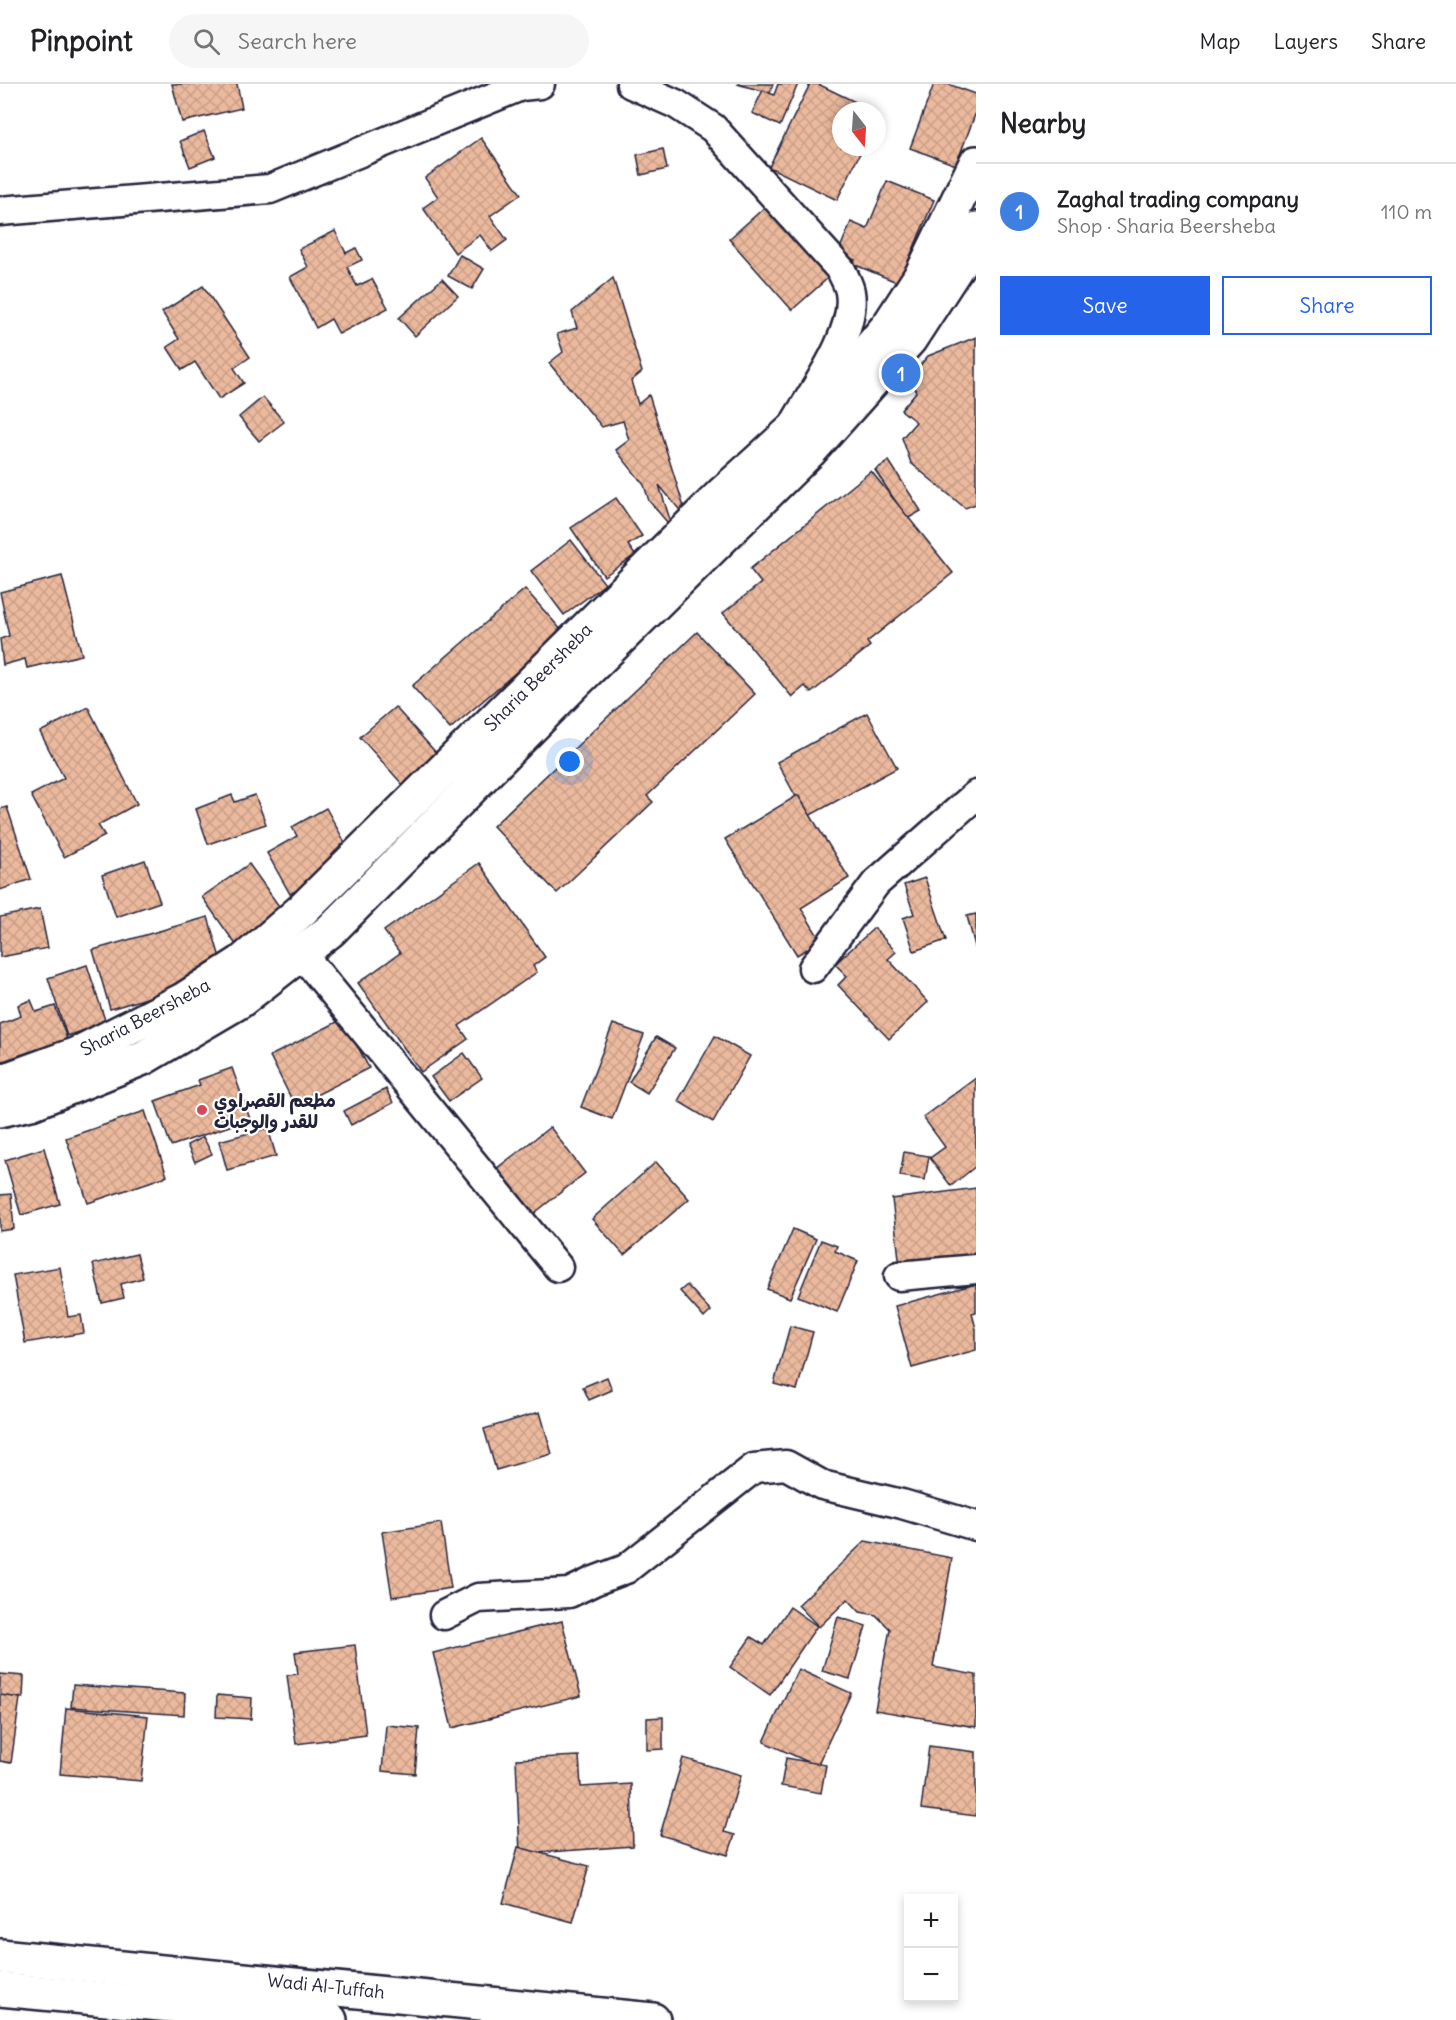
<!DOCTYPE html>
<html lang="en">
<head>
<meta charset="utf-8">
<style>
	:root { --surface:#fff; --page:#f6f6f6; --text:#202124; --muted:#757577; --line:#e0e0e0; --accent:#2563eb }
	body { margin:0; font-family:Delius,"Playpen Sans Arabic",sans-serif; background:var(--page); color:var(--text) }
	.controls { position:absolute; right:18px; bottom:18px; display:grid; overflow:hidden; border-radius:0px; box-shadow:0 3px 9px #0003 }
	.controls button { width:54px; height:54px; display:grid; place-items:center; padding:0; border:0; border-bottom:2px solid var(--line); background:var(--surface); color:var(--text); font:30px sans-serif }
	.compass { position:absolute; left:832px; top:18px; width:54px; height:54px; border-radius:50%; background:var(--surface); box-shadow:0 3px 9px #0003; rotate:163deg }
	.you { position:absolute; left:570px; top:678px; width:21px; height:21px; margin:-15px; border:4px solid #fff; border-radius:50%; background:#1a73e8; box-shadow:0 0 0 9px #1a73e833 }
	.badge { display:grid; place-items:center; width:39px; height:39px; border-radius:50%; background:var(--accent); color:#fff; font-size:20px; font-weight:700 }
	.pin { position:absolute; translate:-50% -50%; border:3px solid #fff; box-shadow:0 2px 6px #0006 }
	.list { margin:0; padding:0; list-style:none }
	h2 { display:flex; justify-content:space-between; align-items:center; height:78px; margin:0; padding:0 24px; font-size:26px }
	h2 small { font-size:20px; font-weight:400; color:var(--muted) }
	.list li { display:grid; grid-template-columns:39px 1fr auto; gap:18px; align-items:center; box-sizing:border-box; height:96px; padding:0 24px; border-top:2px solid var(--line) }
	.list b { display:block; font-size:22px; white-space:nowrap }
	.list p { margin:0; font-size:20px; white-space:nowrap; color:var(--muted) }
	.list em { font-size:20px; font-style:normal; color:var(--muted) }
	.actions { display:flex; gap:12px; padding:18px 24px }
	.actions a { flex:1; padding:14px 0; border:2px solid var(--accent); border-radius:0px; text-align:center; font-size:21px; color:var(--accent) }
	.actions .main { background:var(--accent); color:#fff }
	.icon { flex:none; width:33px; height:33px; fill:none; stroke:currentColor; stroke-width:2; stroke-linecap:round; stroke-linejoin:round }
	.map { position:relative; flex:none; width:976px; height:1936px; overflow:hidden }
	header { display:flex; align-items:center; gap:36px; box-sizing:border-box; height:84px; padding:0 30px; background:var(--surface); border-bottom:2px solid var(--line) }
	header strong { font-size:28px }
	nav { display:flex; gap:33px; margin-inline-start:auto; font-size:21px }
	.search { width:420px; height:54px; background:var(--page); display:flex; align-items:center; gap:15px; box-sizing:border-box; padding:0 21px; border-radius:33px; color:var(--muted); font-size:22px }
	main { display:flex }
	aside { flex:1; background:var(--surface) }
	.map>svg:first-child { display:block }
</style>
</head>
<body>
<header>
<strong>Pinpoint</strong>
<div class="search"><svg class="icon" aria-label="search" viewBox="0 0 24 24"><circle cx="10" cy="10" r="6"/><path d="M15 15l6 6"/></svg>Search here</div>
<nav><a>Map</a><a>Layers</a><a>Share</a></nav>
</header>
<main>
<div class="map">
<svg width="976" height="1936" viewBox="0 0 976 1936">
	<defs>
		<pattern id="building-cross-hatch" width="8" height="8" patternUnits="userSpaceOnUse" patternTransform="scale(1.5)"><rect width="8" height="8" fill="#ebb99d"/><path d="M0 0l8 8M0 8l8-8" fill="none" stroke="#c99f88"/></pattern>
	</defs>
	<rect width="100%" height="100%" fill="#fff"/>
	<filter id="ink" filterUnits="userSpaceOnUse"><feTurbulence type="fractalNoise" baseFrequency=".0167" numOctaves="2"/><feDisplacementMap in="SourceGraphic" scale="12" xChannelSelector="R" yChannelSelector="G"/><feConvolveMatrix kernelMatrix="1 2 1 2 8 2 1 2 1" color-interpolation-filters="sRGB"/></filter>
	<g filter="url(#ink)">
		<g fill="url(#building-cross-hatch)" stroke="#22223b" stroke-width="1.5">
			<polygon points="172,0 237,0 242,24 182,38"/>
			<polygon points="737,0 773,0 770,9"/>
			<polygon points="778,0 798,0 780,42 752,29 763,6 774,11"/>
			<polygon points="810,0 818,0 874,27 841,27 841,63 863,63 837,116 769,83"/>
			<polygon points="934,0 948,0 976,10 976,28 956,81 910,64"/>
			<polygon points="204,47 215,73 190,83 180,57"/>
			<polygon points="481,54 521,110 490,132 507,156 492,167 480,151 455,169 423,124 438,113 425,94"/>
			<polygon points="663,65 667,85 641,91 637,71"/>
			<polygon points="887,97 934,116 899,199 853,180 855,176 838,169 851,138 867,145"/>
			<polygon points="765,123 828,194 792,226 729,155"/>
			<polygon points="335,147 346,169 356,164 362,176 347,183 357,202 372,195 388,224 339,250 331,235 316,244 290,193 308,183 299,165"/>
			<polygon points="460,171 484,185 472,205 448,192"/>
			<polygon points="613,194 642,288 631,297 638,320 649,311 688,436 659,401 673,445 649,417 644,401 616,366 629,356 623,337 602,343 549,279 563,268 557,250 577,244 572,228"/>
			<polygon points="442,195 458,212 415,252 399,234"/>
			<polygon points="203,202 250,273 234,284 244,299 219,315 195,278 182,286 167,263 179,255 162,228"/>
			<polygon points="976,253 976,420 965,424 911,379 902,354 916,338 901,326 916,308 911,292 928,272"/>
			<polygon points="263,313 284,338 259,357 239,333"/>
			<polygon points="889,377 921,427 907,435 875,386"/>
			<polygon points="871,387 953,489 867,558 870,562 811,609 805,602 792,613 723,529 761,499 750,485"/>
			<polygon points="616,414 642,452 628,461 635,471 604,492 571,444"/>
			<polygon points="571,456 605,500 564,531 531,487"/>
			<polygon points="62,492 82,571 27,584 25,575 3,581 0,555 9,552 0,508"/>
			<polygon points="525,505 563,548 450,645 412,602"/>
			<polygon points="697,548 755,610 647,712 653,718 557,809 493,742"/>
			<polygon points="88,623 137,720 98,741 105,752 64,773 31,711 64,694 40,648"/>
			<polygon points="395,623 438,671 403,701 360,653"/>
			<polygon points="867,629 897,684 807,733 777,678"/>
			<polygon points="232,711 235,718 255,711 266,740 208,760 196,725"/>
			<polygon points="798,711 849,794 801,824 821,857 797,871 725,755"/>
			<polygon points="7,723 31,795 0,806 0,725"/>
			<polygon points="326,724 354,775 290,810 267,769 297,752 292,743"/>
			<polygon points="145,776 160,818 116,833 102,791"/>
			<polygon points="479,779 545,873 533,882 537,888 459,942 468,955 421,988 358,899 400,869 384,847"/>
			<polygon points="249,780 286,832 239,865 202,813"/>
			<polygon points="925,794 946,856 914,867 903,834 914,830 904,801"/>
			<polygon points="40,825 48,864 0,873 0,833"/>
			<polygon points="976,830 976,866 967,832"/>
			<polygon points="208,833 225,891 110,925 93,866"/>
			<polygon points="874,844 896,868 888,875 928,918 889,955 838,901 847,892 835,880"/>
			<polygon points="87,881 106,939 67,952 48,894"/>
			<polygon points="31,916 36,928 55,922 67,955 0,978 0,940 21,932 18,921"/>
			<polygon points="343,935 369,984 295,1022 270,972"/>
			<polygon points="613,940 644,951 612,1035 581,1023"/>
			<polygon points="715,952 750,972 713,1038 678,1017"/>
			<polygon points="656,953 675,964 647,1009 629,998"/>
			<polygon points="464,969 482,994 449,1017 431,993"/>
			<polygon points="232,984 250,1035 171,1062 155,1017 200,1001 198,996"/>
			<polygon points="976,994 976,1082 951,1102 930,1074 945,1063 923,1033"/>
			<polygon points="386,1005 393,1019 351,1041 344,1027"/>
			<polygon points="145,1027 167,1092 88,1119 66,1054"/>
			<polygon points="550,1043 585,1089 532,1131 496,1085"/>
			<polygon points="268,1044 276,1072 227,1086 219,1057"/>
			<polygon points="203,1053 212,1070 195,1078 187,1061"/>
			<polygon points="44,1064 60,1120 21,1131 5,1076"/>
			<polygon points="904,1068 929,1072 925,1096 900,1092"/>
			<polygon points="656,1078 689,1115 624,1171 592,1135"/>
			<polygon points="976,1104 976,1173 900,1183 892,1115"/>
			<polygon points="11,1110 14,1145 0,1147 0,1111"/>
			<polygon points="793,1145 816,1155 790,1214 767,1205"/>
			<polygon points="821,1156 837,1162 835,1167 858,1177 837,1228 798,1212"/>
			<polygon points="137,1170 143,1194 121,1200 124,1214 102,1219 93,1180"/>
			<polygon points="60,1183 68,1233 81,1231 84,1249 25,1259 13,1191"/>
			<polygon points="976,1200 976,1228 972,1229 976,1245 976,1266 912,1284 895,1222"/>
			<polygon points="687,1201 711,1227 704,1234 680,1207"/>
			<polygon points="790,1242 813,1248 797,1306 774,1300"/>
			<polygon points="607,1293 612,1306 589,1316 583,1303"/>
			<polygon points="540,1328 552,1370 496,1386 484,1345"/>
			<polygon points="441,1439 451,1504 392,1513 382,1448"/>
			<polygon points="865,1457 952,1474 933,1583 976,1591 976,1643 875,1626 890,1545 876,1531 860,1528 848,1515 819,1543 798,1521"/>
			<polygon points="790,1523 817,1542 770,1611 730,1583 751,1553 764,1561"/>
			<polygon points="838,1533 866,1542 850,1595 822,1587"/>
			<polygon points="562,1537 581,1612 452,1644 433,1569"/>
			<polygon points="355,1561 366,1651 296,1660 287,1591 298,1590 295,1568"/>
			<polygon points="798,1585 851,1609 817,1682 764,1658"/>
			<polygon points="0,1590 24,1592 23,1614 0,1612"/>
			<polygon points="73,1601 185,1609 184,1631 71,1623"/>
			<polygon points="0,1611 20,1614 11,1679 0,1677"/>
			<polygon points="217,1611 252,1614 251,1635 216,1633"/>
			<polygon points="66,1624 148,1632 141,1697 60,1690"/>
			<polygon points="663,1633 663,1665 647,1666 647,1634"/>
			<polygon points="386,1641 419,1644 415,1690 382,1687"/>
			<polygon points="929,1662 976,1668 976,1732 921,1725"/>
			<polygon points="579,1672 581,1703 631,1700 633,1762 520,1770 516,1675"/>
			<polygon points="683,1674 741,1691 724,1748 735,1751 728,1771 660,1751"/>
			<polygon points="786,1674 826,1681 821,1709 781,1702"/>
			<polygon points="518,1763 589,1782 573,1838 503,1819"/>
		</g>
		<g fill="none" stroke-linecap="round" stroke-linejoin="round">
			<defs>
				<g id="minor">
					<path d="M631,0L676,20L713,44L841,186C844,193 849,201 850,208C857,247 815,304 796,337"/>
					<polyline points="0,127 270,105 521,2 540,0"/>
					<polyline points="301,869 558,1183"/>
					<polyline points="813,884 876,799 976,711"/>
					<polyline points="899,1192 976,1185"/>
					<polyline points="444,1531 478,1514 569,1509 594,1497 626,1485 754,1384 786,1381 822,1401 902,1420 976,1442"/>
				</g>
				<g id="tertiary">
					<polyline points="0,998 77,970 183,916 242,878 302,826 723,409 829,313 889,241 922,190 976,79"/>
					<polyline points="0,1026 31,1019 143,974 240,917 331,846 572,602 810,367 910,255 960,178 976,145"/>
					<polyline points="0,1872 653,1936"/>
					<polyline points="0,1905 330,1936"/>
				</g>
			</defs>
			<use href="#minor" stroke="#22223b" stroke-width="33"/>
			<use href="#tertiary" stroke="#22223b" stroke-width="38"/>
			<use href="#minor" stroke="#fff" stroke-width="28"/>
			<use href="#tertiary" stroke="#fff" stroke-width="33"/>
		</g>
	</g>
	<circle fill="#d1495b" stroke="#fff" stroke-width="2" cx="202" cy="1026" r="6"/>
	<g text-anchor="middle" dominant-baseline="central" stroke-width="4.5" stroke-linejoin="round" paint-order="stroke">
		<g font-size="18" fill="#22223b" stroke="#fff">
			<text transform="translate(538 593) rotate(-45)">Sharia Beersheba</text>
			<text transform="translate(145 933) rotate(-28)">Sharia Beersheba</text>
			<text transform="translate(326 1902) rotate(6)">Wadi Al-Tuffah</text>
		</g>
		<g font-size="18" font-weight="bold" fill="#22223b" stroke="#fff" text-anchor="start">
			<text x="214" y="1016">مطعم القصراوي<tspan x="214" dy="21">للقدر والوجبات</tspan></text>
		</g>
	</g>
</svg>
<div class="controls">
<button>+</button>
<button>−</button>
</div>
<svg class="compass" viewBox="-18 -18 36 36"><path d="M0-13l5 13h-10z" fill="#e53935"/><path d="M0 13l5-13h-10z" fill="#757577"/></svg>
<div class="you"></div>
<div class="pin badge" style="left:901px;top:289px;background:#3f7fe0">1</div>
</div>
<aside>
<h2>Nearby<small></small></h2>
<ul class="list">
<li><span class="badge" style="background:#3f7fe0">1</span><div><b>Zaghal trading company</b><p>Shop · Sharia Beersheba</p></div><em>110 m</em></li>
</ul>
<div class="actions"><a class="main">Save</a><a>Share</a></div>
</aside>
</main>
</body>
</html>
